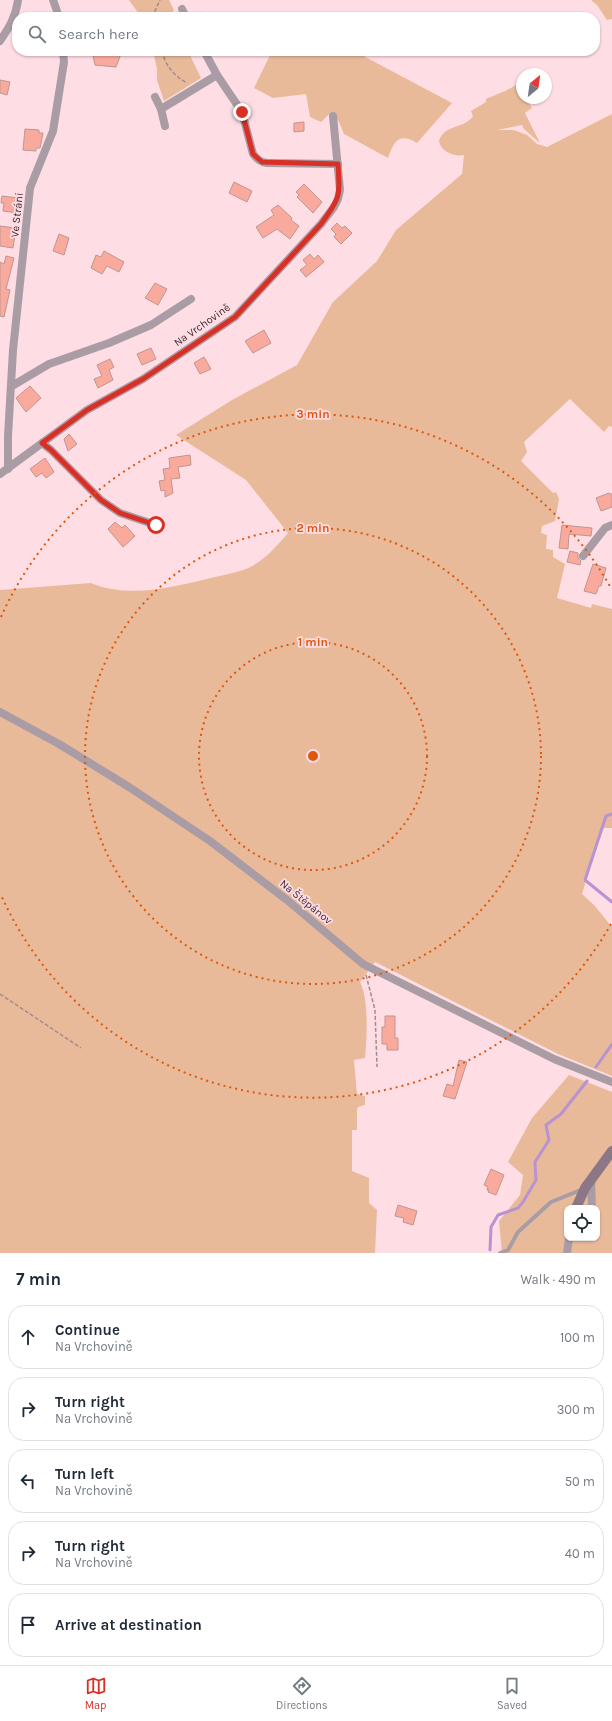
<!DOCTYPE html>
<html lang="en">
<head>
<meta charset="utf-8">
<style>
	:root { --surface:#fff; --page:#f2f2f3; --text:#1f2937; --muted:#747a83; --line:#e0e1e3; --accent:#d93025 }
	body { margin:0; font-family:Karla,sans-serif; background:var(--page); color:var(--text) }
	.controls { position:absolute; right:12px; bottom:12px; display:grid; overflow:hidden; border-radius:8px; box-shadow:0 1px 3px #0004 }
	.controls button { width:36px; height:36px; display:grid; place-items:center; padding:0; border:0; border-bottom:1px solid var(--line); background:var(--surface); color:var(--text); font:20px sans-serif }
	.compass { position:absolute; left:516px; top:68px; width:36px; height:36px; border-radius:50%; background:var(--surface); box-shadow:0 1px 3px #0004; rotate:29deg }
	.stop { position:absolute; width:12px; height:12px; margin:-9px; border:3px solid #d93025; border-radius:50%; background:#fff }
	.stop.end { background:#d93025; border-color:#fff; box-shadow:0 1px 4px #0008 }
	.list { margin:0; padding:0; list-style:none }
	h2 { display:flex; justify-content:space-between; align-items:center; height:52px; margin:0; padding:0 16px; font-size:17px }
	h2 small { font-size:13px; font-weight:400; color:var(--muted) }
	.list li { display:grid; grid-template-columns:26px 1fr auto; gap:12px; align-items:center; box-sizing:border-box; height:64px; margin:0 8px 8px; padding:0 8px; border:1px solid var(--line); border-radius:16px }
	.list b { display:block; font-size:15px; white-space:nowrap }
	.list p { margin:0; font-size:13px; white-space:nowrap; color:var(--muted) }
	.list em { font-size:13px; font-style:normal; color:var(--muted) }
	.icon { flex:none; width:22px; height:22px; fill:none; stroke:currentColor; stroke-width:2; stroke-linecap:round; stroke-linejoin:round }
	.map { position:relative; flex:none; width:612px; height:1253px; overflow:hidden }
	.search { position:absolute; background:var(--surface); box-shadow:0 1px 3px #0004; left:12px; right:12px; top:12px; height:44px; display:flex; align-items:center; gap:10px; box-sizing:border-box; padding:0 14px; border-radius:16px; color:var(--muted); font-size:15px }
	.sheet { height:412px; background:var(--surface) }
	nav { display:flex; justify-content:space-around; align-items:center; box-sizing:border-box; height:56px; border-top:1px solid var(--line); background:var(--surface); font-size:11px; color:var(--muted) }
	nav a { display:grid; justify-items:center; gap:2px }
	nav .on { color:var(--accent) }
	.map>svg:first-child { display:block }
</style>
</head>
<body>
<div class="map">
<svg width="612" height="1253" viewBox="0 0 612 1253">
	<rect width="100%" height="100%" fill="#fedde4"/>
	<g fill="#e9ba9a" fill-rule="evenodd">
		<polygon points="129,0 169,0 174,10 170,15 171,17 141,17"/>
		<polygon points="591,0 612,0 612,19 607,20 597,5"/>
		<polygon points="153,51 188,51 201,78 164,101 157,80 157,69"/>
		<path d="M272,51H354L452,103L417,143C398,132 394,142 388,158L344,134L339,122L331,112L321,122L310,117L306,94L273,98L254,88Z"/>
		<path d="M522,82V98H529L527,100L532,108L525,113L540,143L524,129L522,125L497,130H514L527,135L537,144L547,147L612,114V427L609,426L604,432L570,399L524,442L527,452L521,461L553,493L556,492L559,499L555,521L542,526L541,533L547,535L546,549L553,550V557L565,564L557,598L591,608L592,604L612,609V828H602L582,894L594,905L612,927V1076L558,1054L375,962L360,982C369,999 367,1039 365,1058L354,1060L357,1094L365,1096V1105L358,1107L357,1109V1130H352V1171L369,1178V1203L377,1210L375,1253H0V590L91,583C129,599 173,587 211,578C222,575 235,573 246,569C262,563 277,546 288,533L246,480L176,435L232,400L297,365L333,302L377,261L396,230L462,174L464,155C454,157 441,152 439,141C444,124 465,129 473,116L471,111L486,102V99L505,91Z"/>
		<path d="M569,1075L612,1092V1253H502L499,1221L520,1195L523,1175L508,1162L532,1118ZM567,1208H597V1238H567Z"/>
	</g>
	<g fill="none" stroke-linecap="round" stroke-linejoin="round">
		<g stroke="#b793d1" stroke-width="3">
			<polyline points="612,814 606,816 585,880 612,902"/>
			<polyline points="596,1067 612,1044"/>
			<polyline points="490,1250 491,1227 498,1215 518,1208 523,1202 536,1180 535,1162 549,1140 546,1125 561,1114 587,1081"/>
		</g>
	</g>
	<g fill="#faaa9d" stroke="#bd9790">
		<polygon points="92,51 122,51 116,67 95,65"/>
		<polygon points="0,80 10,82 7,95 0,93"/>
		<polygon points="304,122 304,131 294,132 294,123"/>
		<polygon points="25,129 39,130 39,133 43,133 40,148 36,148 36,151 23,150"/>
		<polygon points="234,182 252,191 247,202 229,193"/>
		<polygon points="304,184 322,202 313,213 297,197 299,195 296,192"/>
		<polygon points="2,196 19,198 18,213 3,211 4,203 1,203"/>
		<polygon points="278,205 292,218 291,220 299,226 290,239 277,229 263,238 256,227 274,215 271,210"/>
		<polygon points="337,223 342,228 345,226 352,233 341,244 334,237 336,234 331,229"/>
		<polygon points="0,226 16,228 13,248 0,246"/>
		<polygon points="59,234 69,238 64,255 53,251"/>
		<polygon points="104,251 124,262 119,272 107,266 102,274 91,268 96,255 101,257"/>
		<polygon points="310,254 314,259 318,255 324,262 306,277 300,270 307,265 303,260"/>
		<polygon points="6,256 14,258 6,289 10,290 4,317 0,316 0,262 4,264"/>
		<polygon points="155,283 167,289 158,305 145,298"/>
		<polygon points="264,330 271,343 253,353 245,341"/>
		<polygon points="151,348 156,359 142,365 137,354"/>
		<polygon points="204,357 211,369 200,374 194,363"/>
		<polygon points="110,359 114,367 109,370 113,380 98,388 94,379 102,376 97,365"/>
		<polygon points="30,386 41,398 26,412 16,398"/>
		<polygon points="69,434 77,444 68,451 64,439"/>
		<polygon points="190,455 191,465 178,467 180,478 171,479 173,493 165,497 165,490 161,491 159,481 165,480 163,469 170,468 169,458"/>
		<polygon points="45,458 54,472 46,478 42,473 36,477 30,469"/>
		<polygon points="609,493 610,494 612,494 612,507 601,511 596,498"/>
		<polygon points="115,522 122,528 125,525 135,536 123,547 108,529"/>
		<polygon points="562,525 592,528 591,536 569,534 568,549 559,548"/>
		<polygon points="570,551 578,553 578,558 581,561 580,565 567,562"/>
		<polygon points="593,564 606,568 601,586 599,586 596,594 584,591"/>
		<polygon points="385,1016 395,1016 395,1038 398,1038 398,1050 387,1050 387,1044 382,1044 382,1027 385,1027"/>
		<polygon points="459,1060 467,1062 455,1099 443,1096 447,1084 453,1086"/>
		<polygon points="491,1169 504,1175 496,1195 488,1192 489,1190 487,1190 488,1187 484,1185"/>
		<polygon points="398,1205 417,1211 413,1225 403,1222 404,1218 395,1216"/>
	</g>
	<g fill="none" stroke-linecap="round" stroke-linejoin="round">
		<g stroke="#a38a8f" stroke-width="1.5" stroke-dasharray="4 2" stroke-linecap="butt">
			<polyline points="152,17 160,0"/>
			<path d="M162,51C165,65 174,76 187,83"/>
			<polyline points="366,975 375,1010 377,1067"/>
			<polyline points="0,994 81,1048"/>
		</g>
		<polyline stroke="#aa9ca5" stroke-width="4" points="500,1253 508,1250 518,1232 551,1202 583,1189"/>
		<g stroke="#aa9ca5" stroke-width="8">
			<polyline points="53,0 59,17"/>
			<polyline points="182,9 186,17"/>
			<polyline points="199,17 201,16"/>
			<path d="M0,41C9,28 16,16 18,0"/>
			<path d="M204,51L217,75L242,112L253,154C257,159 260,162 267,163L338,164"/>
			<polyline points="155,97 161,109 165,126"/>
			<polyline points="161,109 217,75"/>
			<polyline points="12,386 49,364 109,343 151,325 191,299"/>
			<polyline points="42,443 51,450 101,500 120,513 156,525"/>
			<polyline points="8,469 8,436 13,350 30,188 53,131 64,62 63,51"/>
			<polyline points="0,474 87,410 143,379 235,317 321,224 334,207 338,199 340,190 333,116"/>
			<polyline points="583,556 605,528 612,525"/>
			<polyline points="0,712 59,744 129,787 210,841 287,900 363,964 554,1059 612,1082"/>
			<polyline points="591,1180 592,1208"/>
			<polyline points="567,1253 569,1238"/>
		</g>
		<polyline stroke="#8c7786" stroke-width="10" points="576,1208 585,1188 612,1151"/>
	</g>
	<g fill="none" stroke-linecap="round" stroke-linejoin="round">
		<path stroke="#d93025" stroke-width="5" d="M156,525L120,513L101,500L51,450L42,443L87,410L143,379L235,317L321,224C341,197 340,196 338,164L262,162L253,154L242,112"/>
	</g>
	<g fill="none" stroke="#df570e" stroke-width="2" stroke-dasharray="2 4">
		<circle cx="313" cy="756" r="114"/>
		<circle cx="313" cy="756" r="228"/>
		<path d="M611 924A342 342 0 0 1 1 895M1 617A342 342 0 0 1 611 588"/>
	</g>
	<g text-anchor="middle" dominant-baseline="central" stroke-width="3.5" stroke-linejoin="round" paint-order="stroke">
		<g font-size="11" fill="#39292d" stroke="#fedde4">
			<text transform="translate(17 215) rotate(-84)">Ve Stráni</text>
			<text transform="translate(202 325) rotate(-35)">Na Vrchovině</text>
			<text transform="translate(306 902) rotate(39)">Na Štěpánov</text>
		</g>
	</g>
	<circle cx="313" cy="756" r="6" fill="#df570e" stroke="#fedde4" stroke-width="2"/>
	<g font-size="12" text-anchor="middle" font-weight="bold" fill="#df570e" stroke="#fedde4" stroke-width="3.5" stroke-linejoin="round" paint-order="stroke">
		<text x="313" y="418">3 min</text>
		<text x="313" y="532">2 min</text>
		<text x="313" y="646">1 min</text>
	</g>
</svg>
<div class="controls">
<button><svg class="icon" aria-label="locate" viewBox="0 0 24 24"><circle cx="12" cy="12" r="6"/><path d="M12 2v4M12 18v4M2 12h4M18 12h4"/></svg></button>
</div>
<svg class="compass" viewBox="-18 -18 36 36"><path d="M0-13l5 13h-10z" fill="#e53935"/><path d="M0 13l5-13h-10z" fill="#747a83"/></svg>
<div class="stop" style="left:156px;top:525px"></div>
<div class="stop end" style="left:242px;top:112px"></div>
<div class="search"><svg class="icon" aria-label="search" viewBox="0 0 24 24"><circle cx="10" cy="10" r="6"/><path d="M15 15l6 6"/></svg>Search here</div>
</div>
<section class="sheet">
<h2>7 min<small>Walk · 490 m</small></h2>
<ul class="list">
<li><svg class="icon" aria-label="ahead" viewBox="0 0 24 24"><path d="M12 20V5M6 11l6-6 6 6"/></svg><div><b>Continue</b><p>Na Vrchovině</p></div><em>100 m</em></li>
<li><svg class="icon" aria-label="right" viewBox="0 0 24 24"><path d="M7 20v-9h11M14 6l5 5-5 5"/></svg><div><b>Turn right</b><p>Na Vrchovině</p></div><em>300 m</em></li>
<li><svg class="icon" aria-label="left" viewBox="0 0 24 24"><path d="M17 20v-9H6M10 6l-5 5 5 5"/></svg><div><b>Turn left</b><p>Na Vrchovině</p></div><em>50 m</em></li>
<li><svg class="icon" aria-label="right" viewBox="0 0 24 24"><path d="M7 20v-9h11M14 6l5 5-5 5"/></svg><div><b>Turn right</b><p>Na Vrchovině</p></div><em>40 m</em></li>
<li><svg class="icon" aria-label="arrive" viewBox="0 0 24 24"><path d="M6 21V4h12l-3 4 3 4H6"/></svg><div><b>Arrive at destination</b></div></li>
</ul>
</section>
<nav>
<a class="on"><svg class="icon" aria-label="map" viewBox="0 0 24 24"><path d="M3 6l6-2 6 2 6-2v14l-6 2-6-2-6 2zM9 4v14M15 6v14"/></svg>Map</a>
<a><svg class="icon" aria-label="directions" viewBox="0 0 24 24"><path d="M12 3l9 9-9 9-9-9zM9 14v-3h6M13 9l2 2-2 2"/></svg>Directions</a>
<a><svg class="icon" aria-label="saved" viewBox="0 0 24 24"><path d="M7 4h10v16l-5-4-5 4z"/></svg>Saved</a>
</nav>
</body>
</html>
